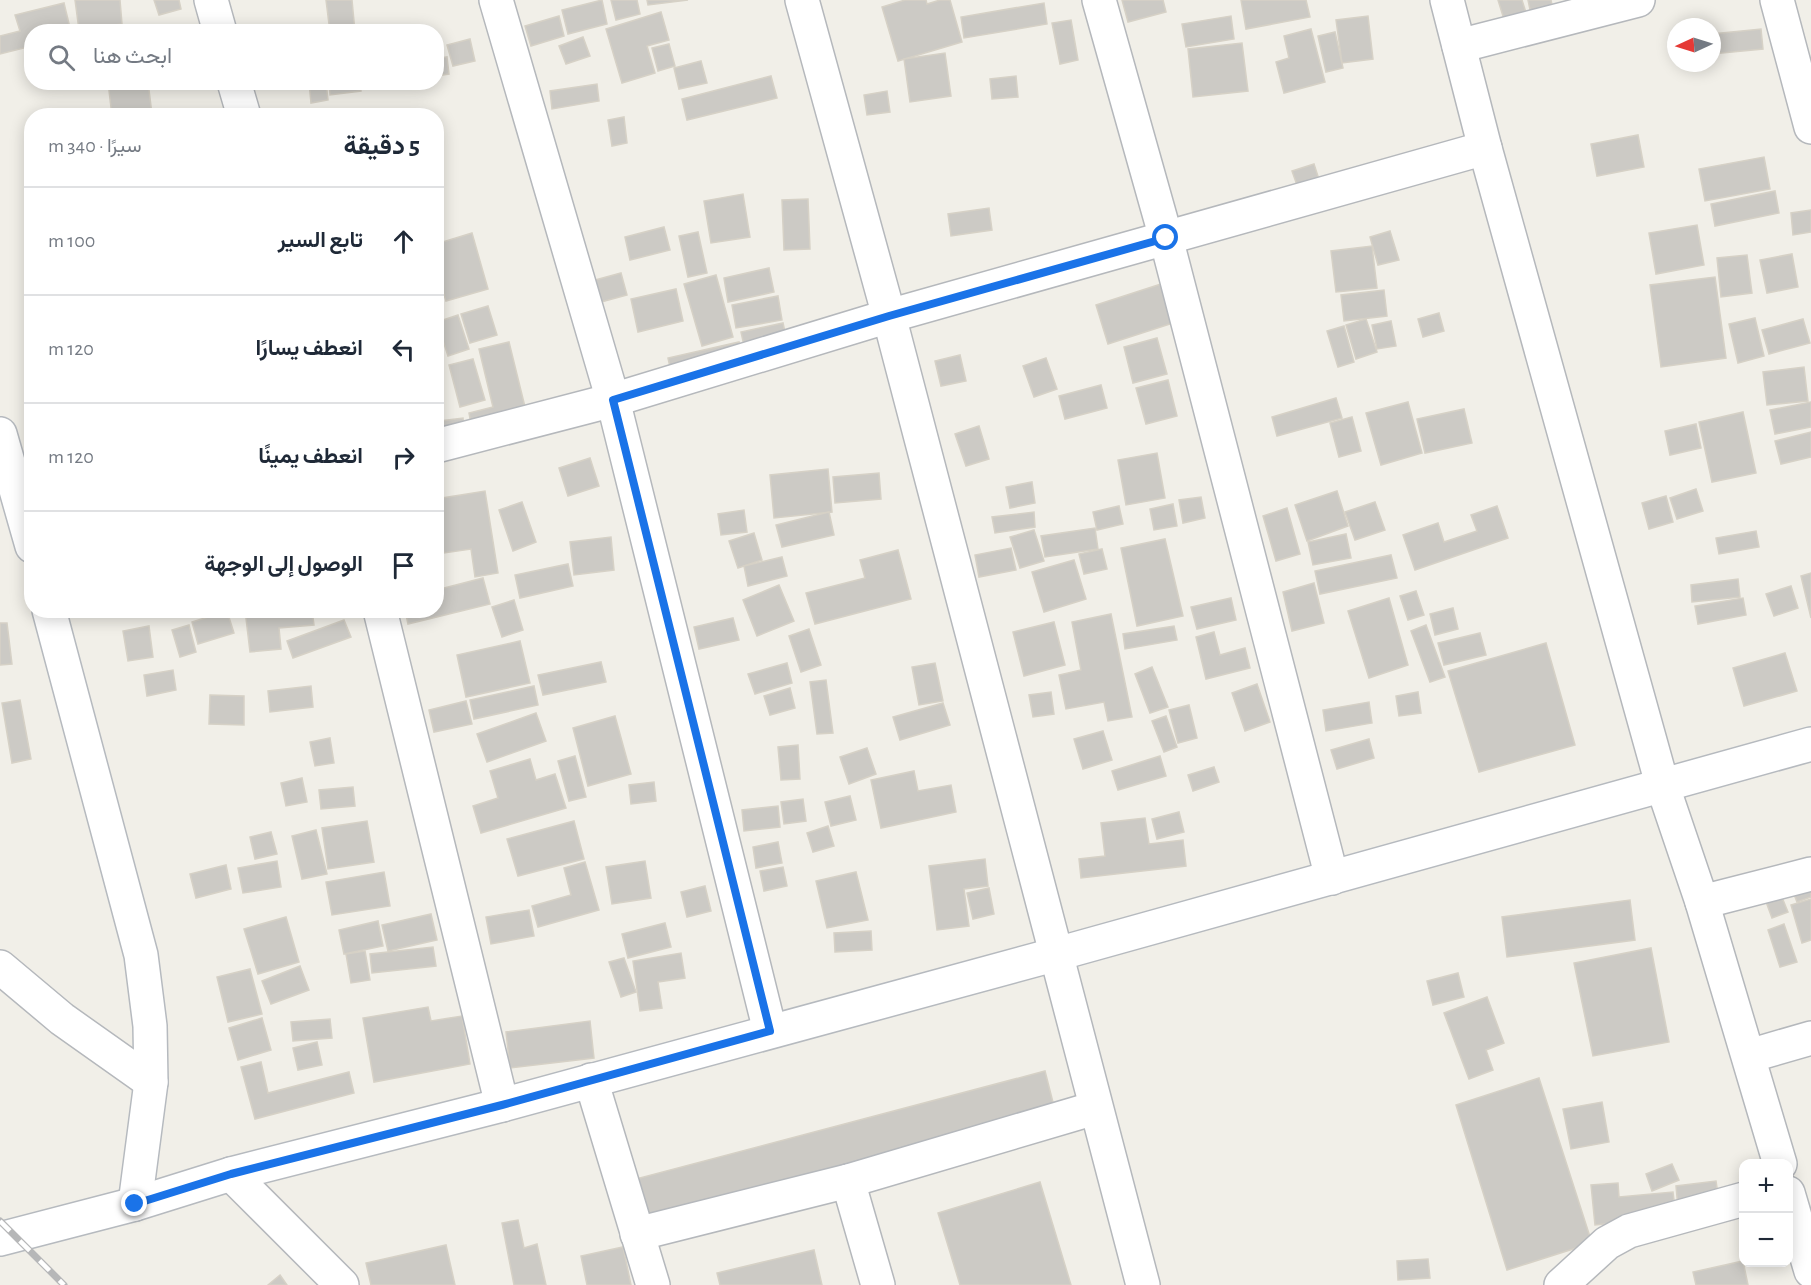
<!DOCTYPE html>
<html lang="ar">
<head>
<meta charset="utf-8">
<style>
	:root { --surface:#fff; --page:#f2f2f3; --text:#1f2937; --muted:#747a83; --line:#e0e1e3 }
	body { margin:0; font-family:"Alegreya Sans",Vazirmatn,sans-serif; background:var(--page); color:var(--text); direction:rtl }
	.controls { position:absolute; right:18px; bottom:18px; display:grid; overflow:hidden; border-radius:12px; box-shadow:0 3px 15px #0003 }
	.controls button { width:54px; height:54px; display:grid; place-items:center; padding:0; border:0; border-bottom:2px solid var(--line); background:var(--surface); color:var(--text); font:30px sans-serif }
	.compass { position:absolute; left:1667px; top:18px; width:54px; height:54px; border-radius:50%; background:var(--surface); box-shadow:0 3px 15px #0003; rotate:266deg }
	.stop { position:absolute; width:18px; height:18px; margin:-14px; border:4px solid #1a73e8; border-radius:50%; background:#fff }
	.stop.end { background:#1a73e8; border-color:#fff; box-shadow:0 2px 6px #0008 }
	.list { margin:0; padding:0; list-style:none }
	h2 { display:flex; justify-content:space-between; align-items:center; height:78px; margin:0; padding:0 24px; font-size:26px }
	h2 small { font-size:20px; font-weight:400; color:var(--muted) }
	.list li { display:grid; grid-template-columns:39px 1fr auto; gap:18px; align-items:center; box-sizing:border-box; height:108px; padding:0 24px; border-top:2px solid var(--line) }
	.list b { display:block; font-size:22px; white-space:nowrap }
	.list em { font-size:20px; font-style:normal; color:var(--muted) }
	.icon { flex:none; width:33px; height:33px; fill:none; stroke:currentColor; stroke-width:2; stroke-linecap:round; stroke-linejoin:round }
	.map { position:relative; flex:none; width:1811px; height:1285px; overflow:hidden; direction:ltr }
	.search { position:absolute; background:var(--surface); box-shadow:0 3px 15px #0003; left:24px; top:24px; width:420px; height:66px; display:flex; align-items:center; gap:15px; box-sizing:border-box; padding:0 21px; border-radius:24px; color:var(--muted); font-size:22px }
	.panel { position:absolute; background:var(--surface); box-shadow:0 3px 15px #0003; left:24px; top:108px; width:420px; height:510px; border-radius:24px; direction:rtl }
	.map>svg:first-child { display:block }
</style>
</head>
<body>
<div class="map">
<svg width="1811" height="1285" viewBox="0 0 1811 1285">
	<rect width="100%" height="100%" fill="#f1efe8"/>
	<g fill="#cccac5" stroke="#d6d1c6" stroke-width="1.5">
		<polygon points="75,0 120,0 122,24 79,30"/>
		<polygon points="154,0 179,0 181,9 159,15"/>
		<polygon points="326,0 352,0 355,32 330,32"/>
		<polygon points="602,0 607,24 568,34 562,10"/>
		<polygon points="611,0 637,0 640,14 616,20"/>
		<polygon points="647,0 688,0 648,5"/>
		<polygon points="905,0 926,0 927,4 940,0 950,0 962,42 898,61 882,7"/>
		<polygon points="1122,0 1163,0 1166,12 1128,22"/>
		<polygon points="1241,0 1306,0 1310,17 1246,29"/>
		<polygon points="1498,0 1522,0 1533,35 1511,42"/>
		<polygon points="1528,0 1551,0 1555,20 1533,24"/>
		<polygon points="64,3 71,32 32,32 32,46 0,54 0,36 20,31 15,15"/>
		<polygon points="1044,3 1047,24 964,38 961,17"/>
		<polygon points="661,12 669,40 647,46 655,73 622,83 606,29"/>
		<polygon points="559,16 564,36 531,46 525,26"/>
		<polygon points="1231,16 1234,39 1186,47 1182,24"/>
		<polygon points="1368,16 1373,59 1342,63 1336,20"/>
		<polygon points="1071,20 1078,60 1060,64 1052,23"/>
		<polygon points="1311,29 1325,82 1284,93 1276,62 1289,58 1284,36"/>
		<polygon points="1761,29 1763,49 1712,54 1712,34"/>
		<polygon points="1335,32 1343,68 1326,72 1318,36"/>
		<polygon points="583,37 590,56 566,64 559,46"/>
		<polygon points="470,39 475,61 453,66 447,45"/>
		<polygon points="1242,43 1248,91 1193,97 1188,49"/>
		<polygon points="669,44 675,66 658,71 652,48"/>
		<polygon points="945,53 951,96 910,102 904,59"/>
		<polygon points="447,57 449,74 436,76 436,59"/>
		<polygon points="701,61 707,83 679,89 674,68"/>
		<polygon points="771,76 777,98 687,120 682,99"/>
		<polygon points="1016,76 1018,97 992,99 990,79"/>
		<polygon points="108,82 148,82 152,114 112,116"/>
		<polygon points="309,82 326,82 328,100 311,103"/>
		<polygon points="329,82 360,82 361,91 330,95"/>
		<polygon points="597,84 599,101 552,109 550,91"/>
		<polygon points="887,91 890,112 867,115 864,95"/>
		<polygon points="624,117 627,143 612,146 608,120"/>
		<polygon points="1638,135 1644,167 1597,176 1591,144"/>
		<polygon points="1764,157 1770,189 1705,201 1699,169"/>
		<polygon points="1314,164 1325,198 1304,205 1292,171"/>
		<polygon points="1775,191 1779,213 1715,226 1711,204"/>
		<polygon points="743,194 750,237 711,243 704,201"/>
		<polygon points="808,199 810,249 784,250 782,200"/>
		<polygon points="989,208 992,230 951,236 948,214"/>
		<polygon points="1811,210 1811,232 1793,235 1791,213"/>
		<polygon points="1697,225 1704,265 1656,274 1649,233"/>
		<polygon points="664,227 670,250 630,260 625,237"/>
		<polygon points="1390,231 1399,260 1378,265 1370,237"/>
		<polygon points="698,232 707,273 688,277 679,236"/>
		<polygon points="472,233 488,289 446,301 436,269 436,244"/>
		<polygon points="1372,246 1377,288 1336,292 1331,251"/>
		<polygon points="1792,254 1798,287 1767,293 1760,260"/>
		<polygon points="1747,255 1752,293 1721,297 1717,258"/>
		<polygon points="769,268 774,292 728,302 724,278"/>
		<polygon points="621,273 627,295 601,302 595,280"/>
		<polygon points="716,275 733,337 702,346 684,284"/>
		<polygon points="1715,277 1726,358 1661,367 1650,285"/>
		<polygon points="1161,284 1173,323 1108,344 1096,305"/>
		<polygon points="676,289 683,321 638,332 631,299"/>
		<polygon points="1384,290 1387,316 1344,321 1341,295"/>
		<polygon points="778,296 782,320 736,328 732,305"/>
		<polygon points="488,306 497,335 470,343 461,314"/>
		<polygon points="1439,313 1444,331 1423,337 1418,319"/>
		<polygon points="458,315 469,349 448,356 437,322"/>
		<polygon points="1755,318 1764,356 1738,363 1729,324"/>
		<polygon points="1366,319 1377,352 1356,359 1346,325"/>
		<polygon points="1803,319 1810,343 1769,354 1762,330"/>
		<polygon points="1391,321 1396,346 1377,349 1372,325"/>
		<polygon points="783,323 789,350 747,359 741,332"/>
		<polygon points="1344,326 1354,362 1338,367 1327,331"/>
		<polygon points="1157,338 1167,374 1133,383 1124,347"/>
		<polygon points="509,342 527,415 472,429 469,413 493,407 479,349"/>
		<polygon points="739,342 744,365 673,381 668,358"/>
		<polygon points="960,355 966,381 941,386 935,361"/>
		<polygon points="1046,358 1057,389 1034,397 1023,366"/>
		<polygon points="473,359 485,400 460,407 449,365"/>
		<polygon points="1804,367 1808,401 1767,405 1763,372"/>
		<polygon points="1168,380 1177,416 1146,424 1136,388"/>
		<polygon points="1101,385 1107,408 1065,419 1059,396"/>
		<polygon points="1336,398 1342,418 1277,436 1272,417"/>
		<polygon points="1408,402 1422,453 1381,465 1366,413"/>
		<polygon points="1811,402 1811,427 1775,434 1770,410"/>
		<polygon points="1464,409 1472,443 1425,453 1417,419"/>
		<polygon points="1743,412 1756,473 1712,482 1699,422"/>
		<polygon points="1352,417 1361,451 1339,457 1330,423"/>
		<polygon points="463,418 465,440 444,443 440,421"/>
		<polygon points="1696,424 1701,448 1670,455 1665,431"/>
		<polygon points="979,426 989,459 966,466 955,434"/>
		<polygon points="1811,432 1811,457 1781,464 1775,441"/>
		<polygon points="1157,453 1165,498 1126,505 1118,460"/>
		<polygon points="590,458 599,486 568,496 559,468"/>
		<polygon points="828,469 832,512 774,518 770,475"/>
		<polygon points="879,473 881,499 835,503 833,477"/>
		<polygon points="1032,482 1035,503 1010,508 1006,487"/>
		<polygon points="1696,489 1703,511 1677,519 1670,498"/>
		<polygon points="485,491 498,573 475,577 471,549 444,553 436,511 436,499"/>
		<polygon points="1337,491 1348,526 1307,541 1295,505"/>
		<polygon points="1666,496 1673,522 1649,529 1642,503"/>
		<polygon points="1201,497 1205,518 1183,523 1179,500"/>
		<polygon points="522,502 536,542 513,551 499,510"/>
		<polygon points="1375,502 1385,530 1355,540 1345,512"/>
		<polygon points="1173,504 1177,526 1154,530 1150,509"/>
		<polygon points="1119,506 1123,524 1097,530 1093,512"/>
		<polygon points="1497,506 1508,538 1415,570 1403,535 1438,523 1444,542 1477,531 1471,515"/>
		<polygon points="1287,508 1300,554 1276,561 1263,516"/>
		<polygon points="744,510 747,532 721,535 718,514"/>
		<polygon points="829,512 834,535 782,547 776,525"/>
		<polygon points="1034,512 1035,527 995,533 992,517"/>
		<polygon points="1095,528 1098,549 1045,557 1041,536"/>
		<polygon points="1034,530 1044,561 1020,568 1010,537"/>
		<polygon points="1756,531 1759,547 1719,554 1716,538"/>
		<polygon points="754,533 762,560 738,568 729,541"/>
		<polygon points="1346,534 1351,558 1313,565 1308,542"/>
		<polygon points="611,537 614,570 574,575 570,542"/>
		<polygon points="1165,539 1183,616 1137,626 1121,548"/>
		<polygon points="1011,548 1016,570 979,577 975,555"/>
		<polygon points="1102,549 1107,569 1084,574 1079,554"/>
		<polygon points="898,550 911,599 815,624 806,593 865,578 860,560"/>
		<polygon points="1391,555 1397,578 1320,594 1315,571"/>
		<polygon points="782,557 787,576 748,586 744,566"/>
		<polygon points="1074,560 1086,599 1044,612 1032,572"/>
		<polygon points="568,564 573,586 520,598 515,575"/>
		<polygon points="1811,573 1811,618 1801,576"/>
		<polygon points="483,578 490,604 408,624 405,610 436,610 436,590"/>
		<polygon points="1738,579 1740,597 1692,602 1691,585"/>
		<polygon points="1314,583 1324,623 1292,631 1283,592"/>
		<polygon points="779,585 794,621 757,636 743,600"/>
		<polygon points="1791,586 1798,608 1774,616 1766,594"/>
		<polygon points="1416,591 1424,615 1408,620 1400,596"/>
		<polygon points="1231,598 1236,620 1197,629 1191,607"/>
		<polygon points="1389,598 1408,665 1369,678 1348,611"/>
		<polygon points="1743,598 1746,615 1698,624 1695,606"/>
		<polygon points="514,600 523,630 502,637 492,607"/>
		<polygon points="1453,608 1458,629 1435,635 1430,614"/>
		<polygon points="245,610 312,610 314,625 279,628 281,649 250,652"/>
		<polygon points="227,611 234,633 198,644 192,622"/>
		<polygon points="1111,614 1132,717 1108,721 1104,702 1066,709 1059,675 1081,670 1072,622"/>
		<polygon points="733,618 739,640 699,649 694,627"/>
		<polygon points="344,620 351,637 293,658 287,641"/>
		<polygon points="1054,622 1065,665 1024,676 1013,632"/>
		<polygon points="0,623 7,623 12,664 0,665"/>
		<polygon points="189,625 196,652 180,657 172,630"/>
		<polygon points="1426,625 1445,677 1430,682 1411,631"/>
		<polygon points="149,626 153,657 128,661 123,631"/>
		<polygon points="1174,626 1177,640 1125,649 1123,634"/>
		<polygon points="809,629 821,665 801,672 789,636"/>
		<polygon points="1214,632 1220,655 1245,648 1250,668 1206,679 1196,637"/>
		<polygon points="1480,633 1486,655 1444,665 1438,643"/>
		<polygon points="520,641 530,683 466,697 457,655"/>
		<polygon points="1546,643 1575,745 1479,772 1448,671"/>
		<polygon points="1785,653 1797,691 1744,706 1733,668"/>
		<polygon points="601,662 606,682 543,695 538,675"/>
		<polygon points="787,663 792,683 755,694 748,674"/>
		<polygon points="935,663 943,701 919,705 912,667"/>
		<polygon points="1152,667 1168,707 1150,713 1135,674"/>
		<polygon points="173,670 176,690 147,696 144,675"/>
		<polygon points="826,680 833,733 817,734 810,682"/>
		<polygon points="1257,684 1270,722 1245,731 1232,693"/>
		<polygon points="311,686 313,707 270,712 268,691"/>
		<polygon points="534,686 538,705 474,719 470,700"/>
		<polygon points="790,688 795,708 770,715 764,696"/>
		<polygon points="1051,692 1054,714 1033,717 1029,695"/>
		<polygon points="1418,692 1421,713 1399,716 1396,696"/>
		<polygon points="210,695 244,696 244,725 209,724"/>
		<polygon points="20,700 31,759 12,763 2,703"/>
		<polygon points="466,701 472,724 434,732 429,710"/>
		<polygon points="1369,702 1372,723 1326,731 1323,710"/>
		<polygon points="943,703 950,725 900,740 893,717"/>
		<polygon points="1189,705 1197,738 1178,743 1169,710"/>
		<polygon points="536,713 546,741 487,762 477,734"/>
		<polygon points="615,716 631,774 588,786 573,728"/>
		<polygon points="1166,716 1177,747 1164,752 1152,721"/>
		<polygon points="1103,731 1112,760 1083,769 1074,739"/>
		<polygon points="330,738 334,763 315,766 310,742"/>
		<polygon points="1369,739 1374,758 1337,769 1331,750"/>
		<polygon points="798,745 800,779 781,780 778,747"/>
		<polygon points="867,748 876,774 849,784 840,757"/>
		<polygon points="575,756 586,797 569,801 558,761"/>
		<polygon points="1160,756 1166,776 1118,790 1112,771"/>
		<polygon points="530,759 536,780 555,774 566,808 481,833 473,806 498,798 490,771"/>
		<polygon points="1214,767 1219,782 1193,791 1188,775"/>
		<polygon points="914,771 918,791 951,785 956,812 881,828 871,780"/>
		<polygon points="302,778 307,802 286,806 281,783"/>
		<polygon points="654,782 656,801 631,804 629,785"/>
		<polygon points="353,787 355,806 321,809 319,790"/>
		<polygon points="850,796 856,820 831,826 825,802"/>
		<polygon points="803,799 806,821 784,824 781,802"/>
		<polygon points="778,806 780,827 744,831 742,810"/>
		<polygon points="1179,812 1184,832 1157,839 1152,819"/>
		<polygon points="1145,818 1149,844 1183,840 1186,866 1081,878 1079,859 1105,856 1101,823"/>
		<polygon points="367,821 374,862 328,869 322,828"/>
		<polygon points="574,821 584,859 518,876 507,839"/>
		<polygon points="828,826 834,846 813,852 807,833"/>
		<polygon points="316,830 327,874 302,879 292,836"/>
		<polygon points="271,832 277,854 255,859 250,837"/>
		<polygon points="778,842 782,863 756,868 753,847"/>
		<polygon points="985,859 988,886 964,889 969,926 937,930 929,866"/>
		<polygon points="277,861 281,887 243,893 238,868"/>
		<polygon points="645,861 651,898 612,904 606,867"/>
		<polygon points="585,862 599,910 538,927 532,906 571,895 564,868"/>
		<polygon points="226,865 231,889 196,898 190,874"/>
		<polygon points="783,867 787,886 764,891 760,871"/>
		<polygon points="1811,871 1811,897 1797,902 1788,879"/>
		<polygon points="384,872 390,906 332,915 326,882"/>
		<polygon points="856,872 868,920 827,928 816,881"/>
		<polygon points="1777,885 1788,912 1772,918 1762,891"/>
		<polygon points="705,886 711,911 687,917 681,892"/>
		<polygon points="989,888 994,914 973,919 967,893"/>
		<polygon points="1811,899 1811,940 1802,943 1791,905"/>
		<polygon points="1630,900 1635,940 1507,957 1502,917"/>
		<polygon points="529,910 534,936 491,944 486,917"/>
		<polygon points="431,914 437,940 388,951 382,925"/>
		<polygon points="286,917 299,962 258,974 244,929"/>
		<polygon points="378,921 383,946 344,954 339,930"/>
		<polygon points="665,923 671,947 628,958 622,934"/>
		<polygon points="1784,924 1797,962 1780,967 1768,930"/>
		<polygon points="871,931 872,950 835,952 834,933"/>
		<polygon points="433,947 436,966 372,973 370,954"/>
		<polygon points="1651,948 1669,1042 1593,1056 1574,963"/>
		<polygon points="365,951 370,980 351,983 346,954"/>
		<polygon points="681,953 685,978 658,982 662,1008 640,1011 633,961"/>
		<polygon points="624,958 636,992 621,997 609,962"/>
		<polygon points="300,966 309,990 271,1004 262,981"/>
		<polygon points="250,969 262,1014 228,1022 217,977"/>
		<polygon points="1458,973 1464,997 1433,1005 1427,981"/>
		<polygon points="1487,997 1504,1043 1486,1050 1493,1070 1469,1079 1444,1013"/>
		<polygon points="428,1007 431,1021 462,1016 470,1064 374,1082 363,1018"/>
		<polygon points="262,1018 271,1050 238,1060 229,1028"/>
		<polygon points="330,1019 332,1038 293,1041 291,1022"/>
		<polygon points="590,1021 594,1058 510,1068 506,1032"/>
		<polygon points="317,1042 322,1065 298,1070 293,1048"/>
		<polygon points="261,1062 268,1093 349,1072 354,1093 255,1119 241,1067"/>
		<polygon points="1045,1071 1057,1118 648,1226 636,1179"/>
		<polygon points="1539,1078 1592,1243 1507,1270 1456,1105"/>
		<polygon points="1602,1102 1609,1142 1571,1149 1563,1109"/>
		<polygon points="1672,1164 1679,1180 1652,1191 1646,1174"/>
		<polygon points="1716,1181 1721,1214 1679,1219 1676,1186"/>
		<polygon points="1040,1182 1071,1285 960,1285 938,1213"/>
		<polygon points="1618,1183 1619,1197 1673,1192 1676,1217 1595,1225 1591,1185"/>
		<polygon points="518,1220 524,1248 537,1244 546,1285 514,1285 502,1223"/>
		<polygon points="446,1245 455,1285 371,1285 366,1263"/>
		<polygon points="623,1247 631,1285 587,1285 581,1256"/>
		<polygon points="814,1250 822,1285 720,1285 717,1273"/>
		<polygon points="1428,1259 1430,1278 1398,1280 1397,1261"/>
		<polygon points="1743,1261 1748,1285 1696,1285 1693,1272"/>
		<polygon points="280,1275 287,1285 268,1285"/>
	</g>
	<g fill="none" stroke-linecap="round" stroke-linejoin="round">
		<defs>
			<g id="street">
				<polyline points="211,0 220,32"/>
				<polyline points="496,0 613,400 770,1031"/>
				<polyline points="802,0 889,316 1143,1285"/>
				<polyline points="1099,0 1166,238 1332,878"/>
				<polyline points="1447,0 1485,148 1662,784 1702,902 1780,1164"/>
				<polyline points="1777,0 1811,127"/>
				<polyline points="1459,46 1638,0"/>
				<polyline points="234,82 244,116"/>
				<polyline points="436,446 613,400 889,316 1485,148"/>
				<polyline points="380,610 502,1105"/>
				<polyline points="1702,902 1811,874"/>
				<polyline points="0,967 62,1019 151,1082"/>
				<polyline points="1749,1056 1811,1038"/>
				<polyline points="591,1080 653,1285"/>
				<polyline points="231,1174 342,1285"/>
				<polyline points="848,1181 878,1285"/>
				<polyline points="1788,1193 1811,1271"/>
				<polyline points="637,1234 848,1181 1095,1108"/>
				<polyline points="1561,1285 1607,1243 1629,1231 1744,1199"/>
			</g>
			<g id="secondary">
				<polyline points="0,434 32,546"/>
				<polyline points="49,610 141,955 150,1026 151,1082 135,1204"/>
				<polyline points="0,1239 135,1204 231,1174 502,1105 1057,954 1811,744"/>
			</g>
		</defs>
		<use href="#street" stroke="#b5b8bc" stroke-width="36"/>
		<use href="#secondary" stroke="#b6babf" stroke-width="36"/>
		<use href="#street" stroke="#fff" stroke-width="33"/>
		<use href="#secondary" stroke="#fff" stroke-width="33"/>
		<defs>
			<polyline id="rail" points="0,1221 64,1285"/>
		</defs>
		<use href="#rail" stroke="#b6b7b8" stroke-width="7"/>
		<use href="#rail" stroke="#fff" stroke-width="4.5" stroke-dasharray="14" stroke-linecap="butt"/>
	</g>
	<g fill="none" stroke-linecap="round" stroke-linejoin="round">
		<polyline stroke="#1a73e8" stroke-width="8" points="135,1204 231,1174 502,1105 770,1031 613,400 889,316 1166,238"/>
	</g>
</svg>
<div class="controls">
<button>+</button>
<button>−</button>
</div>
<svg class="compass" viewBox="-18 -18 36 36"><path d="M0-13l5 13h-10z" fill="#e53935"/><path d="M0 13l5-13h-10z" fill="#747a83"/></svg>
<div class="stop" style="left:1166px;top:238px"></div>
<div class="stop end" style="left:135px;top:1204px"></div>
<div class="search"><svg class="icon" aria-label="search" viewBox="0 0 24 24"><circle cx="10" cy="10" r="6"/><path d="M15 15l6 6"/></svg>ابحث هنا</div>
<section class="panel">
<h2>5 دقيقة<small>سيرًا · 340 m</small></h2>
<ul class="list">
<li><svg class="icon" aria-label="ahead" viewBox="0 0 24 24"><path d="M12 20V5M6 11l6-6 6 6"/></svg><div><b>تابع السير</b></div><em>100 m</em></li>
<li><svg class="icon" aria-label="left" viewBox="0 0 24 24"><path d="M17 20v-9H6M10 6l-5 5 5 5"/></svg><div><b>انعطف يسارًا</b></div><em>120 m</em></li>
<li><svg class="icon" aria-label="right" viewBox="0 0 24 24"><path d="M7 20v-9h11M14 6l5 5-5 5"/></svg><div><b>انعطف يمينًا</b></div><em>120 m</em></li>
<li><svg class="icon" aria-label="arrive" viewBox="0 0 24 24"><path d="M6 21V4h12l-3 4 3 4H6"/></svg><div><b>الوصول إلى الوجهة</b></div></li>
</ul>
</section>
</div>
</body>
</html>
